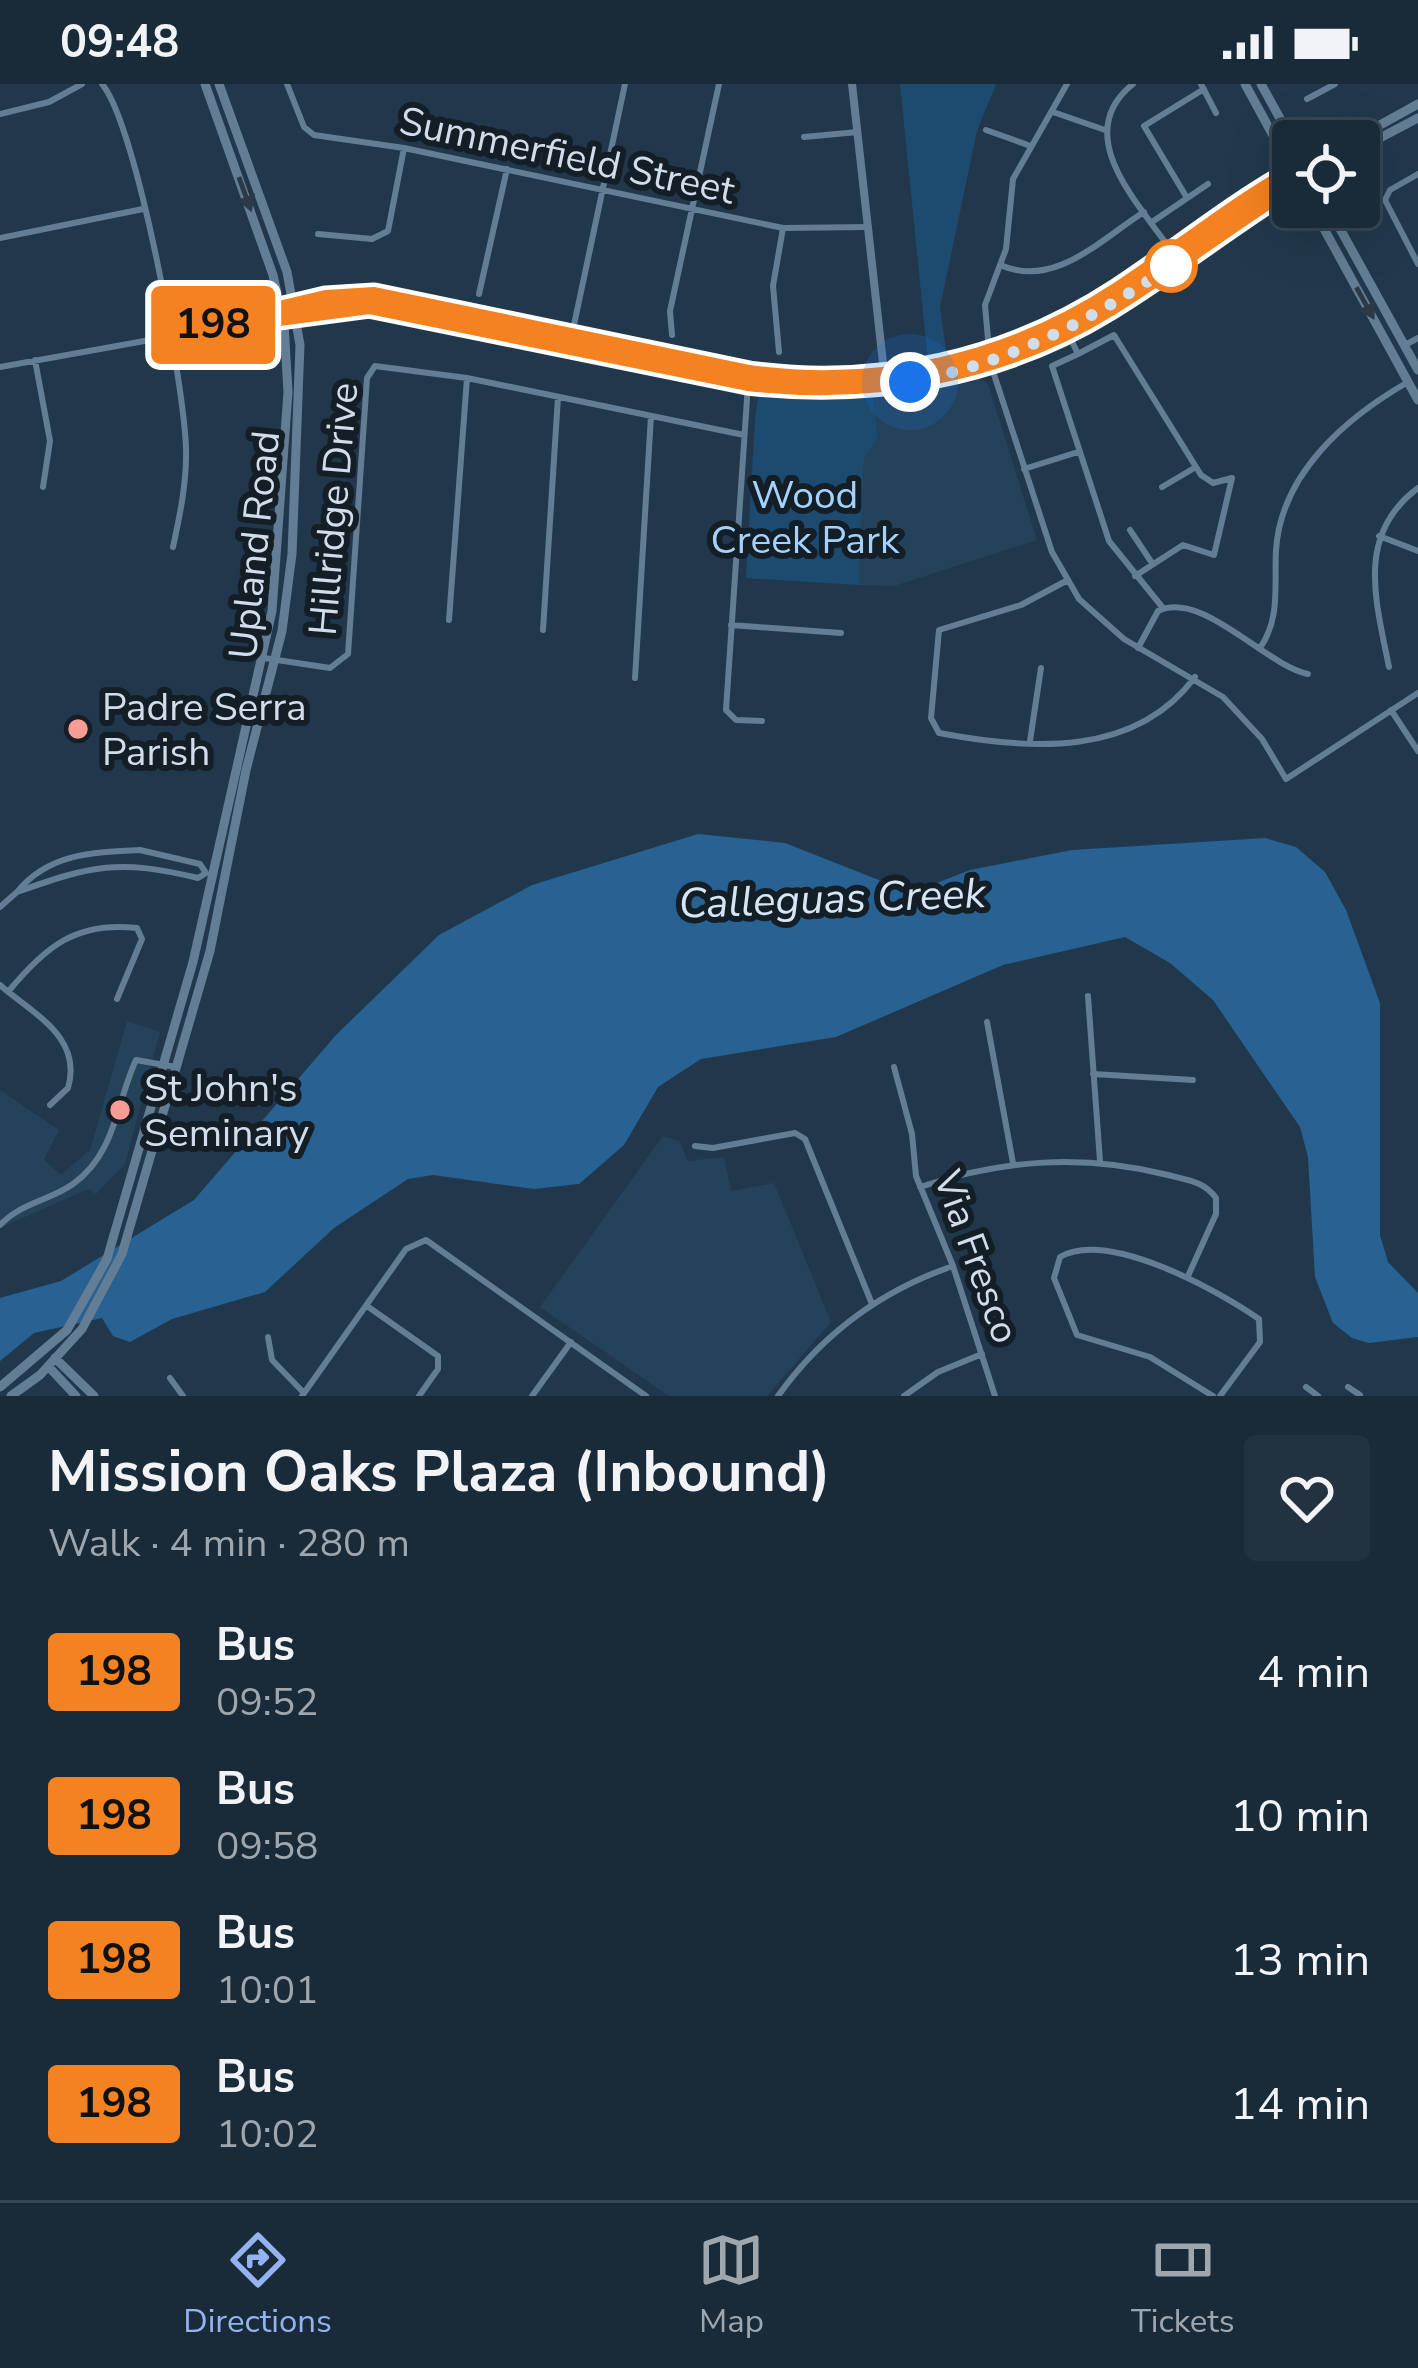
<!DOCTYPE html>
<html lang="en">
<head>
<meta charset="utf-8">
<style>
	:root { --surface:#192a39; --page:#223241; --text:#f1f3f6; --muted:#9fa7ae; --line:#374653; --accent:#95b2f1 }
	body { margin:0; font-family:"Nunito Sans",sans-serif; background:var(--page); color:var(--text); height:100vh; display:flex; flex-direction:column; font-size:45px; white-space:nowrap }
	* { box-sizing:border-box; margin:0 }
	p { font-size:39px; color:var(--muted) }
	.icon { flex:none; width:66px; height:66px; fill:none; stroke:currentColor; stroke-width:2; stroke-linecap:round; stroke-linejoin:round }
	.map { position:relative; height:1312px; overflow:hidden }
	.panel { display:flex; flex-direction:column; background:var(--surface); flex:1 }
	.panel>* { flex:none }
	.badge { padding:0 24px; border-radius:9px; font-size:42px; line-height:78px }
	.tools { position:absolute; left:1272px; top:36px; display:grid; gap:24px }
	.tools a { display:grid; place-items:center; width:108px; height:108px; border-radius:12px; background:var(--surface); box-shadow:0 12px 48px #0002,0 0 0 3px var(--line); font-size:60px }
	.you { position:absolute; width:60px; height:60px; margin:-30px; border:9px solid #fff; border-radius:50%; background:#1a73e8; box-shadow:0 0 0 18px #1a73e833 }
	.map>.badge { position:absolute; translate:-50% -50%; box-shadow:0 0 0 6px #fff }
	.round { display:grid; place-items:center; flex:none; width:126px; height:126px; border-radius:12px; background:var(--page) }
	.summary { display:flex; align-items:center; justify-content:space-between; height:204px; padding:0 48px }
	h1 { font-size:57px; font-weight:700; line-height:90px }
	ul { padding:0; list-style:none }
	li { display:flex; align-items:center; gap:36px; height:144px; padding:0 48px }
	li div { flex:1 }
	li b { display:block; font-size:45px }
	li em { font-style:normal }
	li .badge { min-width:132px; font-weight:700; text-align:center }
	.status { display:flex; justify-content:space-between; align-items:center; height:84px; padding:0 60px; background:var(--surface); direction:ltr }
	.status svg { height:33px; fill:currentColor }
	.menu { display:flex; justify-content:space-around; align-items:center; height:168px; border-top:3px solid var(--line); background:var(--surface); font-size:33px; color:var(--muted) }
	.menu a { display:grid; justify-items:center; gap:6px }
	.menu .active { color:var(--accent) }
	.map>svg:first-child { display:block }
	.built { fill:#25425b }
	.green { fill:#1d4b70 }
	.water { fill:#276292 }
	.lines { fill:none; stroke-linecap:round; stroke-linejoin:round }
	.minor { stroke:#637d94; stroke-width:6 }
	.tertiary { stroke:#637d94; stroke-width:8 }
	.secondary { stroke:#637d94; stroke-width:9 }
	.oneway { fill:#2c3a48 }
	.line-casing { stroke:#fff; stroke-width:27 }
	.line { stroke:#f58220; stroke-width:18 }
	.walk { stroke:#d0ddea; stroke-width:12; stroke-dasharray:0 21.6 }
	.stop-dot { fill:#fff; stroke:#f58220; stroke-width:6 }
	.poi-dot { fill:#f59c94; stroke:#141e27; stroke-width:4.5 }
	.labels { text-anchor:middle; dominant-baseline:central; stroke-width:12; stroke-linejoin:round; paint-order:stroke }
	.street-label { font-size:39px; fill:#d0ddea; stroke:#141e27 }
	.park-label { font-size:39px; fill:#a4d2fd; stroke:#141e27 }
	.poi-label { font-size:39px; fill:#d0ddea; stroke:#141e27; text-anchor:start }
	.water-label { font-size:42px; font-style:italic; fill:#d7e6f5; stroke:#141e27 }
</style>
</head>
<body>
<div class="status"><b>09:48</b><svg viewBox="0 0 49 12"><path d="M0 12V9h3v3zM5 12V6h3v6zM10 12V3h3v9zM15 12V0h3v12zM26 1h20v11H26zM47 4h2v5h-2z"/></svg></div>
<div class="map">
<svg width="1418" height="1312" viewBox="0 0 1418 1312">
	<rect width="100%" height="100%" fill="#21384c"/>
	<!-- built -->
	<path class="built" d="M976 291 988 300 1037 456 894 502 859 501 864 373 878 355 873 311Z
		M127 937 160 948 125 1080 96 1110 88 1105 0 1144V1006L59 1046 44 1076 61 1091 90 1066Z
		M663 1052 679 1057 688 1077 724 1073 731 1107 774 1099 831 1238 767 1312H669L540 1223Z"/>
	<!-- green -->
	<path class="green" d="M900 0H996L977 47 940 223 947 274 928 278Z
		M766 309 873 311 878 355 864 373 859 501 746 494 755 336 758 314Z"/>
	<!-- water -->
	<path class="water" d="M698 750 785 759 894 802 924 804 970 786 1072 766 1265 754 1296 763 1325 788 1346 826 1380 919V1151L1388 1178 1418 1209V1253L1369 1259 1352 1254 1333 1239 1315 1193 1308 1073 1300 1043 1213 916 1170 879 1125 853 1003 881 836 953 701 975 658 1003 624 1061 579 1100 534 1105 433 1091 408 1095 334 1144 265 1208 172 1235 130 1258 113 1252 102 1234 34 1249 0 1277V1214L61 1197 194 1116 336 951 439 851 532 801Z"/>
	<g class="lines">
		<!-- minor -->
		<path class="minor" d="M102 0C137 41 184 301 186 364 187 397 180 431 173 463
			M287 0 304 43 314 51 404 64 783 144 868 143
			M1067 0 1013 95 1006 165 985 221 990 278 1052 468 1079 515 1124 555 1223 613 1262 655 1286 695 1418 609
			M1133 0C1069 51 1140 121 1173 169
			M1201 0 1216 29
			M1307 15 1335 0
			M1053 28 1105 46
			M0 30 49 18 82 0
			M986 46 1028 61
			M804 53 858 48
			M1418 90 1390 106 1385 116 1418 180
			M1187 114 1144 42 1204 5
			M1152 138 1208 100
			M318 150 372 155 388 147 404 64
			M0 154 143 125
			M1000 181C1055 205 1101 155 1144 128
			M479 210 507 85
			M212 242 282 224
			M1065 243 1078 270 1052 282 1109 457 1163 524
			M672 251 670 227 719 0
			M571 255 625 0
			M1405 261 1418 254
			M779 268 773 202 783 144
			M1078 270 1114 251 1201 391 1213 399 1232 394 1214 471 1183 461 1135 492
			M35 276 50 357 43 403
			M0 283 283 232
			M748 300 726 626 736 636 762 637
			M1024 385 1078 368
			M1162 403 1196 383
			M1130 446 1152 479
			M1379 452 1418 467
			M1066 497 1021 521 939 546 931 634 939 649C1029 666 1135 674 1195 593
			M449 536 467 294
			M731 541 841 549
			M543 546 558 313
			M1138 564 1158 527C1202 506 1265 581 1308 590
			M1260 564C1281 534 1274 500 1276 466 1281 389 1347 333 1408 298
			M264 574 330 584 348 570 367 294 375 282 467 294 744 351
			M1389 583C1376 517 1355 451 1418 404
			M635 594 651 332
			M1391 626 1418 667
			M1030 657 1041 584
			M140 766 200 780 206 789 198 794C118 775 93 781 17 808 48 769 94 768 140 766Z
			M0 823 17 808
			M0 901C33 930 83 953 68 1004L50 1021
			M8 908C45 863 76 837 137 844L142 855 117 915
			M1088 912 1100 1077
			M987 938 1013 1079
			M894 983 912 1050 916 1092 953 1182 995 1312
			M1093 990 1193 996
			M695 1062 713 1064 795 1049 805 1055 872 1220
			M920 1103C1003 1075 1083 1070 1168 1091 1187 1096 1204 1097 1216 1114V1130L1188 1192
			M0 1141C22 1118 49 1117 73 1100 116 1069 116 1019 136 976L176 983
			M367 1222 438 1272V1285L419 1312
			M268 1253 272 1276 304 1309
			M170 1294 183 1312
			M1306 1303 1318 1312
			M1348 1303 1360 1311
			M302 1312 406 1165 426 1156 646 1312
			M532 1312 571 1258
			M778 1312C823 1249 880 1207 953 1182
			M904 1312 938 1288 982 1270
			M1213 1312 1150 1273 1077 1251 1054 1194 1060 1173C1108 1145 1219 1207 1259 1235L1260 1258 1220 1312"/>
		<!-- tertiary -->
		<path class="tertiary" d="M852 0 885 297"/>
		<!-- secondary -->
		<path class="secondary" d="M1245 0 1293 88
			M1261 0 1293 58
			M1351 57 1418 20
			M1359 65 1418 34
			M1312 123 1418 316
			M1328 123 1418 286
			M293 221 342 213H383L749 290C868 307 991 284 1094 222 1163 181 1224 129 1293 89
			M294 230 354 220 388 224 748 299C1002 325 1095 224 1293 100
			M55 1274 94 1312
			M48 1282 76 1312
			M0 1303 67 1246 107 1175 193 878 272 527 288 308 284 240 273 191 205 0
			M11 1312 40 1291 82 1245 122 1170 210 867 246 686 282 547 292 470 300 261 287 188 219 0"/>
	</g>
	<!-- one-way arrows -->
	<defs><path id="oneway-solid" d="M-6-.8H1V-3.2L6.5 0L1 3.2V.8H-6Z" transform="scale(3)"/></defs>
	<g class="oneway">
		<use href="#oneway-solid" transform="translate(245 110) rotate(70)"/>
		<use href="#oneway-solid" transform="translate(1365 219) rotate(61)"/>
	</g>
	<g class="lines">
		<defs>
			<path id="line" d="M1293 89C1232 123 1176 169 1118 207 1008 279 879 308 749 290L374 212 326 215 212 242 369 221 748 298C875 312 1000 291 1110 223 1172 185 1230 139 1293 100"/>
		</defs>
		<!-- line casing -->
		<use href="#line" class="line-casing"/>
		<!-- line -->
		<use href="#line" class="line"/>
		<!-- walk -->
		<path class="walk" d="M910 298C1012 278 1093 236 1178 177L1171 182"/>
	</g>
	<!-- markers -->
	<circle class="stop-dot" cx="1171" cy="182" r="24"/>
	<g class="poi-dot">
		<circle cx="78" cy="645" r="12"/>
		<circle cx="120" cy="1026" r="12"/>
	</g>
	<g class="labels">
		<!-- street labels -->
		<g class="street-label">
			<text transform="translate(567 72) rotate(12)">Summerfield Street</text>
			<text transform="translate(334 425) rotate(-85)">Hillridge Drive</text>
			<text transform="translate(255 461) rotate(-84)">Upland Road</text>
			<text transform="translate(976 1173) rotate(70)">Via Fresco</text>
		</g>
		<!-- park labels -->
		<g class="park-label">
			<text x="805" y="411">Wood<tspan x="805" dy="45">Creek Park</tspan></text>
		</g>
		<!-- poi labels -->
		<g class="poi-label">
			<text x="102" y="623">Padre Serra<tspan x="102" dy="45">Parish</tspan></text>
			<text x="144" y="1004">St John's<tspan x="144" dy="45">Seminary</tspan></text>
		</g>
		<!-- water labels -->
		<g class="water-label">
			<text transform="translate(832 815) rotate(-2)">Calleguas Creek</text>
		</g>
	</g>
</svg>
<div class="tools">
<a><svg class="icon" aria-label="locate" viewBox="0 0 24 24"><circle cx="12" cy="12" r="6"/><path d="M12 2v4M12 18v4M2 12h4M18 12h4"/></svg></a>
</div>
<div class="you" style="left:910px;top:298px"></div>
<b class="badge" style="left:213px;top:241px;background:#f58220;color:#111">198</b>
</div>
<section class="panel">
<div class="summary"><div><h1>Mission Oaks Plaza (Inbound)</h1><p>Walk · 4 min · 280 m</p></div><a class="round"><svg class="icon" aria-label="heart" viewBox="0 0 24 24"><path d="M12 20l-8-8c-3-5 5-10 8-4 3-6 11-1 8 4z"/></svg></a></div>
<ul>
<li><span class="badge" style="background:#f58220;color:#111">198</span><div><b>Bus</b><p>09:52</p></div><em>4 min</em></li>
<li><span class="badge" style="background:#f58220;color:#111">198</span><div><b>Bus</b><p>09:58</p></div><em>10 min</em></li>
<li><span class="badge" style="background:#f58220;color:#111">198</span><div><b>Bus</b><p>10:01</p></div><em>13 min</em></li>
<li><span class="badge" style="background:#f58220;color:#111">198</span><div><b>Bus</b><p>10:02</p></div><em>14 min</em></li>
</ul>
</section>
<nav class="menu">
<a class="active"><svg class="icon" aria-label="directions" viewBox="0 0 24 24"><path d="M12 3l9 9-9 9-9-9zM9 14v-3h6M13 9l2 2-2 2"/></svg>Directions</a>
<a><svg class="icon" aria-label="map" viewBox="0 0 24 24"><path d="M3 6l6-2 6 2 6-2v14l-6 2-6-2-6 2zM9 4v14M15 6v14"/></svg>Map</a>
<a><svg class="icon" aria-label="tickets" viewBox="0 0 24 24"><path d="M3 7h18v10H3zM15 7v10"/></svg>Tickets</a>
</nav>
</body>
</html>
